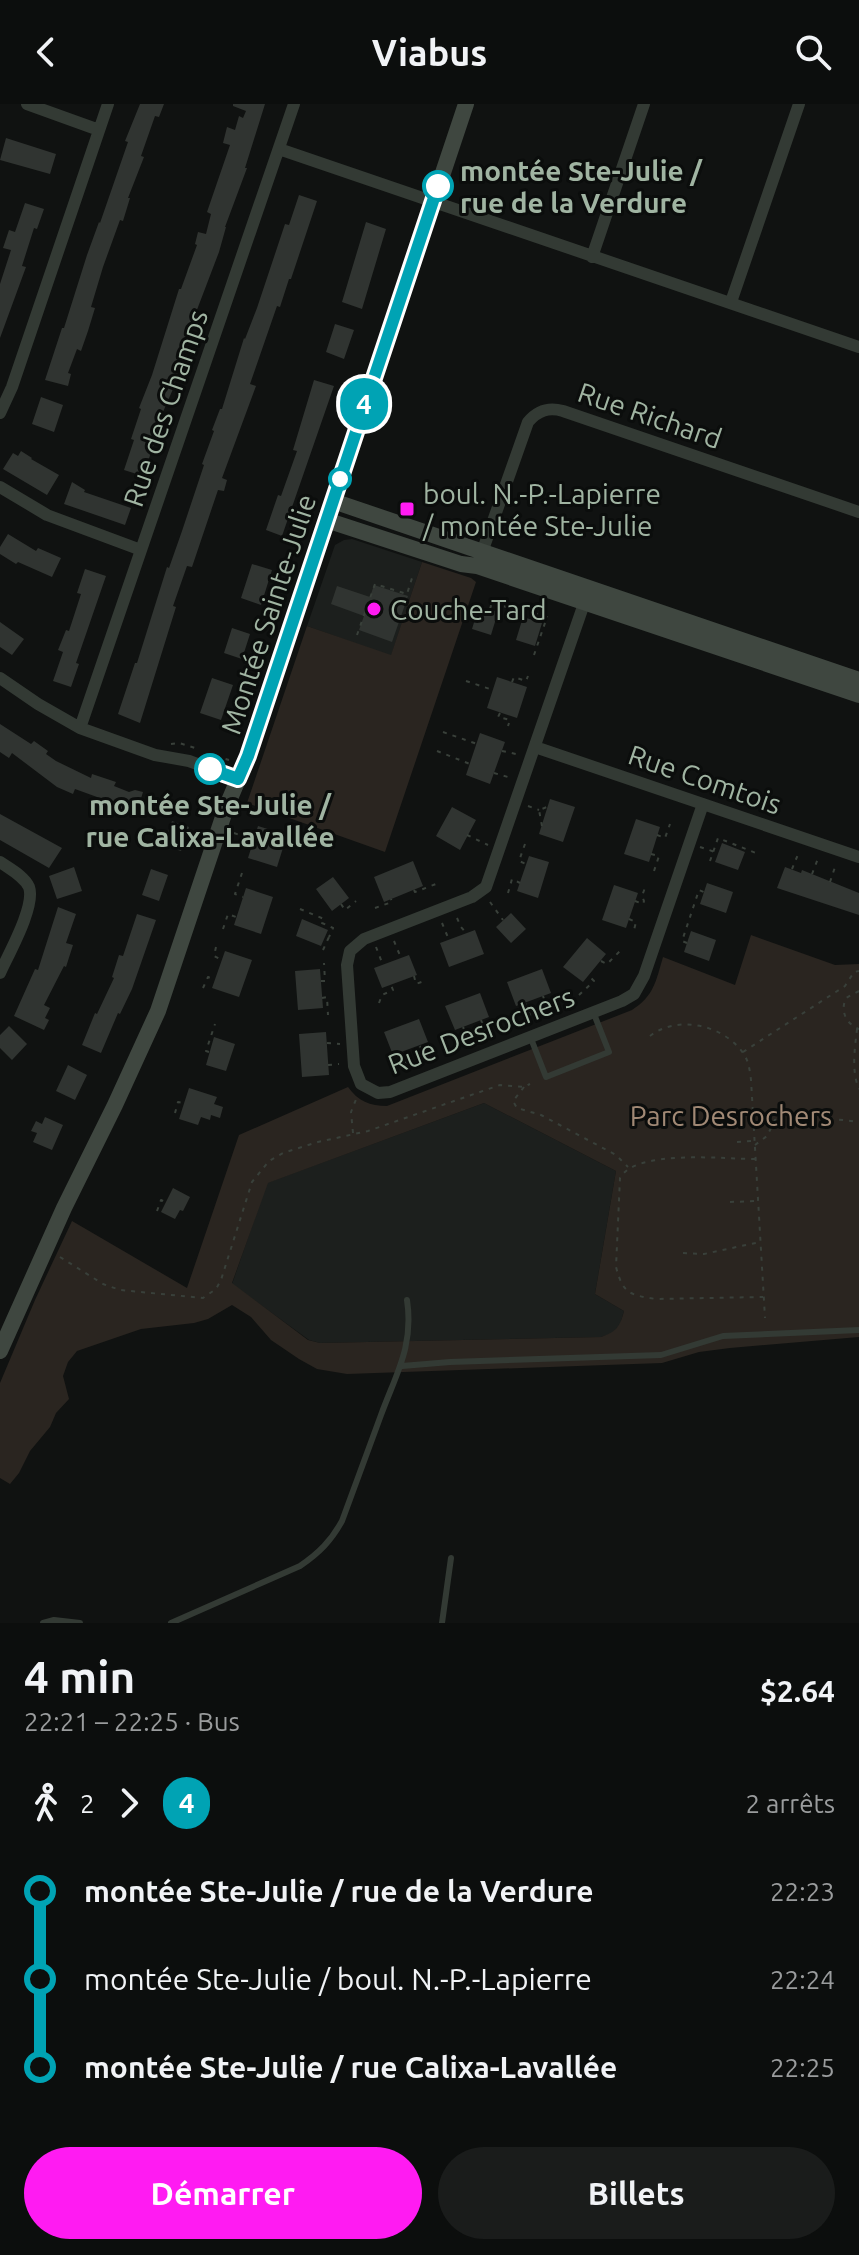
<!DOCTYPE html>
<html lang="fr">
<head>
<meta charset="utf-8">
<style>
	:root { --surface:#0c0e0d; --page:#1a1c1b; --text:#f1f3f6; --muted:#9a9c9d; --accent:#ff1bf2 }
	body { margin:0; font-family:Ubuntu,sans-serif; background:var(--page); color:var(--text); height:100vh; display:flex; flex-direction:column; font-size:30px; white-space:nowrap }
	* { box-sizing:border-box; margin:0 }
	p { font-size:26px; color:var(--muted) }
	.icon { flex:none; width:44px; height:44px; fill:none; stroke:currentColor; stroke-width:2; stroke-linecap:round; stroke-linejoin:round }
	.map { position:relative; height:1519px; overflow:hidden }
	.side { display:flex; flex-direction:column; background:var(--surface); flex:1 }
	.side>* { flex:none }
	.badge { padding:0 16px; border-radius:26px; font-size:28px; line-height:52px }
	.map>.badge { position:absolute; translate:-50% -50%; box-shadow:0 0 0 4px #fff }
	.legs { display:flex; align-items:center; gap:12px; height:88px; padding:0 24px; font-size:26px }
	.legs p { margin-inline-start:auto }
	.headline { display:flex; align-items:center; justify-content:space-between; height:136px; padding:0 24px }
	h1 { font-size:44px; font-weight:600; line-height:60px }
	.primary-button { display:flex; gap:16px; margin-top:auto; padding:16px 24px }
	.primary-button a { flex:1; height:92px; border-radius:48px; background:var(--accent); color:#fff; font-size:32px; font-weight:600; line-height:92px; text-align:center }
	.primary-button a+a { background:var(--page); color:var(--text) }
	ul { padding:0 24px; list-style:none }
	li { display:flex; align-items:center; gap:28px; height:88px; font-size:30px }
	li i { display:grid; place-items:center; width:12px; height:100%; margin:0 10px; background:currentColor }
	li i::after { content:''; width:20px; height:20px; margin:-10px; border:6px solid; border-radius:50%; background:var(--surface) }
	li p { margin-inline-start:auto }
	li:first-child i { background:linear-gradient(#0000 50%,currentColor 0) }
	li:last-child i { background:linear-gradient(currentColor 50%,#0000 0) }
	header { display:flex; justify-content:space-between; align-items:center; height:104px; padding:0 24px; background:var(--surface); font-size:36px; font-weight:600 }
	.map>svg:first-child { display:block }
	.built { fill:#1c1f1d }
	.green { fill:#2a2520; fill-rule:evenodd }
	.building { fill:#303431 }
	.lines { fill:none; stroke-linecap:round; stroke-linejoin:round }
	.path { stroke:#39403a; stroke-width:2; stroke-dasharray:4 6; stroke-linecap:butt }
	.lane { stroke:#333a34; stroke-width:6 }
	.street { stroke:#333a34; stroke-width:12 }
	.secondary { stroke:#3f4740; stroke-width:16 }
	.line-1-casing { stroke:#fff; stroke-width:18 }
	.line-1 { stroke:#00a3b4; stroke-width:12 }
	.stop-1-dot { fill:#fff; stroke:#00a3b4; stroke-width:4 }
	.poi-dot { fill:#ff1bf2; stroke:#0b0d0c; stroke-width:3 }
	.labels { text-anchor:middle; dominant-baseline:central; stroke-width:6; stroke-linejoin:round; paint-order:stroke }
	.stop-label { font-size:28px; font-weight:bold; fill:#a0b4a2; stroke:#0b0d0c; text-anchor:start }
	.street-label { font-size:28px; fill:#a0b4a2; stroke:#0b0d0c }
	.poi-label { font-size:28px; fill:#a0b4a2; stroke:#0b0d0c; text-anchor:start }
	.park-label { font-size:28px; fill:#a18975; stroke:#0b0d0c }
</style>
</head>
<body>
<header><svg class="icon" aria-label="back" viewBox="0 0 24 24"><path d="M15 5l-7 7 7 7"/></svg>Viabus<svg class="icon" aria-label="search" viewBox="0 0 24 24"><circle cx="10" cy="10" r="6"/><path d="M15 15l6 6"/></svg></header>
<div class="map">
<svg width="859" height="1519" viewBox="0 0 859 1519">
	<rect width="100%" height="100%" fill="#101211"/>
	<!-- built -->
	<path class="built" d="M352 435 422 458 391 552 307 522 335 441 344 436Z
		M484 999 616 1067 595 1190 624 1207 620 1221 613 1229 601 1233 320 1239 309 1236 232 1180 267 1079Z"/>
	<!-- green -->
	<path class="green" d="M422 458 471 474 476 478 385 748 247 699 307 522 391 551Z
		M751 831 835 861 859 860V1233L730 1244 699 1248 662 1259 347 1270 317 1265 299 1255 271 1236 251 1213 232 1201 208 1215 194 1219 141 1225 77 1247 68 1258 63 1272 69 1295 56 1309 50 1323 30 1347 19 1369 10 1380 0 1374V1279L35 1196 72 1117 187 1184 239 1031 348 983C358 997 370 1002 387 1002L632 906C654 892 656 877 663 853L735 881ZM484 999 616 1067 595 1190 624 1207C620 1223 616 1228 601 1233L320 1239 308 1236 232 1179 268 1079Z"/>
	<!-- building -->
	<path class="building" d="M140 0H164L159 13 155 12 141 52 144 53 128 94H130L123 117 120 116 103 163 91 203 95 204 88 227 81 247 77 245 68 269 71 270 68 282 45 276 62 224H64L87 151 99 118 100 119 128 38 125 37Z
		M233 0H265L245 64H247L225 123H226L219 148 195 211 173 285 156 324 159 325 143 372 124 366 134 336 131 335 141 305 139 304 152 271 179 185H181L197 141 195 140 198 128 206 130 211 110 207 108 230 41 223 39 227 23 235 26 239 12 243 14 246 7 233 2Z
		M6 34 56 50 50 70 0 56Z
		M299 91 317 97 291 175H289L280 203 277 202 250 280 256 282 222 374 227 376 224 387 218 386 192 463 187 462 173 502 176 503 140 619 118 610 135 559H137L167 463 169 464 182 427 204 361 202 360 214 327 212 326 220 305H222L244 234 245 235 257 204 285 120 289 121Z
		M25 99 44 105 37 125 34 124 22 162 26 163 0 234V180L11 146 3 144 9 126 15 128Z
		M366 118 386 125 362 205 342 198Z
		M335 220 354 226 344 255 326 248Z
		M314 276 334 282 282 432 266 426 278 391 281 392 297 347 293 346Z
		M41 293 63 301 54 328 32 320Z
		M21 347 32 354 31 355 59 371 47 391 3 365 13 349 18 352Z
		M72 378 85 386 84 388 131 404 125 421 64 400Z
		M8 430 36 447 38 444 61 454 52 473 18 458 16 460 0 450V443Z
		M252 460 272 466 261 501 241 494Z
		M85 465 106 472 76 559 79 560 71 583 53 577 63 548 58 546 66 526 69 527 81 490 77 489Z
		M374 481 408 492 392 538 359 526 364 512 331 500 337 482 370 493Z
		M479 502 498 508 491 531 472 525Z
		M523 513 542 519 535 542 516 536Z
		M0 518 24 535 12 551 0 543Z
		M232 524 250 530 242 555 224 549Z
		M497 573 527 583 517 614 487 604Z
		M212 574 233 581 221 616 200 609Z
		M0 620 31 640 34 637 48 647 46 650 56 657 91 674 92 670 116 678 114 682 129 688 135 686 143 688 136 711 95 698 97 693 75 685 73 690 57 683 12 649 9 654 0 648Z
		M480 629 505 638 490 680 466 671Z
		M550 695 575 703 563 738 539 730Z
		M452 703 476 716 460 746 436 732Z
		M0 710 62 744 49 764 0 736Z
		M636 715 660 723 649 758 624 750Z
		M172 717 189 723 181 747 163 741Z
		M258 722 287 731 277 763 248 754Z
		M722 739 745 748 738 766 715 758Z
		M529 752 549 758 538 794 517 787Z
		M413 757 423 782 384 798 374 773Z
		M74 763 82 787 57 795 49 772Z
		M785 763 801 769 802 766 859 789V811L777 784Z
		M151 765 168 771 159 797 142 791Z
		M333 773 349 794 332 807 316 785Z
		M707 779 733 788 726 809 700 800Z
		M614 781 638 789 626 824 602 816Z
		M246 784 273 793 261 830 234 821Z
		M58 803 76 810 66 839 73 841 66 863 64 862 44 901 50 904 45 914 49 916 44 926 14 912 35 865 38 866Z
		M511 809 526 825 511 839 496 823Z
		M137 810 156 816 132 885 120 910 118 909 101 949 82 941 95 909 97 910 114 874 112 873 119 851 123 852Z
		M302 815 328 826 321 842 296 832Z
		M475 826 484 850 449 863 440 839Z
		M691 827 716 836 709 857 684 848Z
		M587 834 606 850 583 878 563 863Z
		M225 847 252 856 239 893 212 884Z
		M409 851 417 871 382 884 374 864Z
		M320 865 323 904 298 906 295 867Z
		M542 865 551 889 516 902 507 878Z
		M480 889 489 913 455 926 445 902Z
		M419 915 428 938 393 951 384 928Z
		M9 922 27 940 12 956 0 944V931Z
		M326 928 329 971 302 973 299 930Z
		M214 933 235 940 226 967 206 961Z
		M68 961 87 971 75 996 56 987Z
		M189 984 217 993 214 1000 223 1003 220 1014 211 1011 210 1016 201 1013 198 1021 179 1015Z
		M45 1013 63 1021 52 1046 33 1038 37 1029 31 1027 36 1017 42 1020Z
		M173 1084 190 1093 183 1107 180 1106 175 1115 161 1108Z"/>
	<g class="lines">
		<!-- path -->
		<path class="path" d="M490 505 492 498 509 504
			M357 531 375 480 407 490 412 474
			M534 551 547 513 534 509 538 497
			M466 577 493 586
			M512 578 514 573 526 577 528 572
			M500 609 498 613 510 616 508 622
			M443 628 477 640
			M171 640 179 639 195 644
			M437 647 470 660
			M502 647 516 650
			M216 652 229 656
			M494 669 508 673
			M528 702 539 706
			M542 722 539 706 547 703
			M234 729 254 736
			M467 731 488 741
			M657 731 665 734 670 720
			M525 740 519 757 526 760
			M700 743 718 749
			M651 750 659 752 654 767
			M710 757 718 734 756 749
			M792 765 799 748
			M242 769 235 790 243 793
			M812 770 819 752
			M830 778 836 760
			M414 786 415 788 436 780
			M508 789 512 775 520 779
			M635 797 643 800 644 797 642 792 646 781
			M490 798 503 816
			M341 800 345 806 356 797
			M375 804 392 798 391 795
			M300 805 324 815 322 819 333 824 329 833
			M457 814 461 823 467 830
			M629 815 636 818 633 830
			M442 819 449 836
			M223 825 228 810 236 813
			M394 837 401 854
			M687 839 682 837 699 786 704 788
			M216 843 214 852 222 856
			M376 843 383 861
			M323 846 329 833 325 832
			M601 857 607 860 620 847
			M414 872 416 880 427 876
			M321 877H325L324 859
			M203 884 208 873 215 876
			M859 887 846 894C840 907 846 920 859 925
			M579 891 594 877 589 872
			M543 892 549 910
			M322 894 327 893 328 911
			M379 899 382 891 393 886 391 881
			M525 899 532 916
			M481 916 488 934
			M463 923 470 940
			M857 925C855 943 851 967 859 985
			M650 932C678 910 726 921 745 952 749 959 750 968 751 976L765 1214
			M327 939 340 940
			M420 942 427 959
			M209 948 206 947 215 920
			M402 948 409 966
			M743 948 845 882 854 868 859 867
			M328 961 339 960
			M524 983 513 997 517 1004 541 1011 616 1051 628 1063
			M175 1009 178 998 184 999
			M353 1029 351 1008 357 993
			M737 1038 752 1037
			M755 1041 767 1032 775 1016 783 1009 859 1018
			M755 1055C724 1055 636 1045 620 1074L616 1163C623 1190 630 1191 656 1195L763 1193
			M730 1098 757 1097
			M157 1107 161 1096 166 1098
			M683 1149 704 1150 760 1138
			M60 1153 103 1180 120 1186 203 1194 216 1185 221 1176 252 1078 269 1057 283 1049 318 1038 368 1027 500 981 524 983 530 980"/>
		<!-- lane -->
		<path class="lane" d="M530 932 546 973 609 948 594 910
			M402 1262 450 1258 661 1251 723 1232 859 1226
			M43 1519 54 1516 80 1519
			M171 1519 300 1462C319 1449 331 1437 342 1417 355 1382 368 1346 381 1311 396 1270 414 1242 407 1196
			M442 1519 451 1454"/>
		<!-- street -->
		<path class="street" d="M27 0 99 26
			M279 45 859 243
			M592 153 644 0
			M731 198 799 0
			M0 309 12 283 108 0
			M0 383 47 411 141 446
			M480 454 528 318C538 306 549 303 563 307L859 408
			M587 491 486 783 472 793 364 835 350 847 347 861 354 962 361 980 378 989 390 988 622 897 634 890 644 872 703 700
			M0 574 38 600 80 624 155 651 189 657 238 675
			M80 624 294 0
			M535 643 859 753
			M0 758C10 765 24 772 29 783 36 802 8 851 0 869"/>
		<!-- secondary -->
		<path class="secondary" d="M333 397 859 576
			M326 416 461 460 477 462 859 591
			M0 1247 64 1104 115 1001 158 907 226 704 248 652 466 0"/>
	</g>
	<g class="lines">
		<defs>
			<path id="line-1" d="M210 665 238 675 248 652 438 82"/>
		</defs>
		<!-- line-1 casing -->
		<use href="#line-1" class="line-1-casing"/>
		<!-- line-1 -->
		<use href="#line-1" class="line-1"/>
	</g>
	<!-- markers -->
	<g class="stop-1-dot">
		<circle cx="438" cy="82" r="14"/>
		<circle cx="340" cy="375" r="10"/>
		<circle cx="210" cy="665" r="14"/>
	</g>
	<g class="poi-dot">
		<rect x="399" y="397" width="16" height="16" rx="4"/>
		<circle cx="374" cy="505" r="8"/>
	</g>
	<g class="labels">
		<!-- stop labels -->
		<g class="stop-label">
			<text x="460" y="66">montée Ste-Julie /<tspan x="460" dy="32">rue de la Verdure</tspan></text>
			<text x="210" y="700" text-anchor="middle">montée Ste-Julie /<tspan x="210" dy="32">rue Calixa-Lavallée</tspan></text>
		</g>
		<!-- street labels -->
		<g class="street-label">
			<text transform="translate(165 304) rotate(-71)">Rue des Champs</text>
			<text transform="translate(650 311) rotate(19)">Rue Richard</text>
			<text transform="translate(268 510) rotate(-72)">Montée Sainte-Julie</text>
			<text transform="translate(705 675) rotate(19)">Rue Comtois</text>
			<text transform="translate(481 926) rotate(-21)">Rue Desrochers</text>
		</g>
		<!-- poi labels -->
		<g class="poi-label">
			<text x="423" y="389">boul. N.-P.-Lapierre<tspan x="423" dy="32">/ montée Ste-Julie</tspan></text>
			<text x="390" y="505">Couche-Tard</text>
		</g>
		<!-- park labels -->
		<g class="park-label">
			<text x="731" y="1011">Parc Desrochers</text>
		</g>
	</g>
</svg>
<b class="badge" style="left:364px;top:300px;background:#00a3b4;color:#fff">4</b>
</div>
<section class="side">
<div class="headline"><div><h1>4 min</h1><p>22:21 – 22:25 · Bus</p></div><b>$2.64</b></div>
<div class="legs"><svg class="icon" aria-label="walk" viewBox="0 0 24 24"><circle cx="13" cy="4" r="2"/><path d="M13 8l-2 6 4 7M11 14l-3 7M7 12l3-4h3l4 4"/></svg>2<svg class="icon" aria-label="forward" viewBox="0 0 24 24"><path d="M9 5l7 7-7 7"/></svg><b class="badge" style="background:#00a3b4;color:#fff">4</b><p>2 arrêts</p></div>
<ul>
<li><i style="color:#00a3b4"></i><b>montée Ste-Julie / rue de la Verdure</b><p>22:23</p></li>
<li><i style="color:#00a3b4"></i><span>montée Ste-Julie / boul. N.-P.-Lapierre</span><p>22:24</p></li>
<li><i style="color:#00a3b4"></i><b>montée Ste-Julie / rue Calixa-Lavallée</b><p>22:25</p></li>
</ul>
<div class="primary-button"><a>Démarrer</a><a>Billets</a></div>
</section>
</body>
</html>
